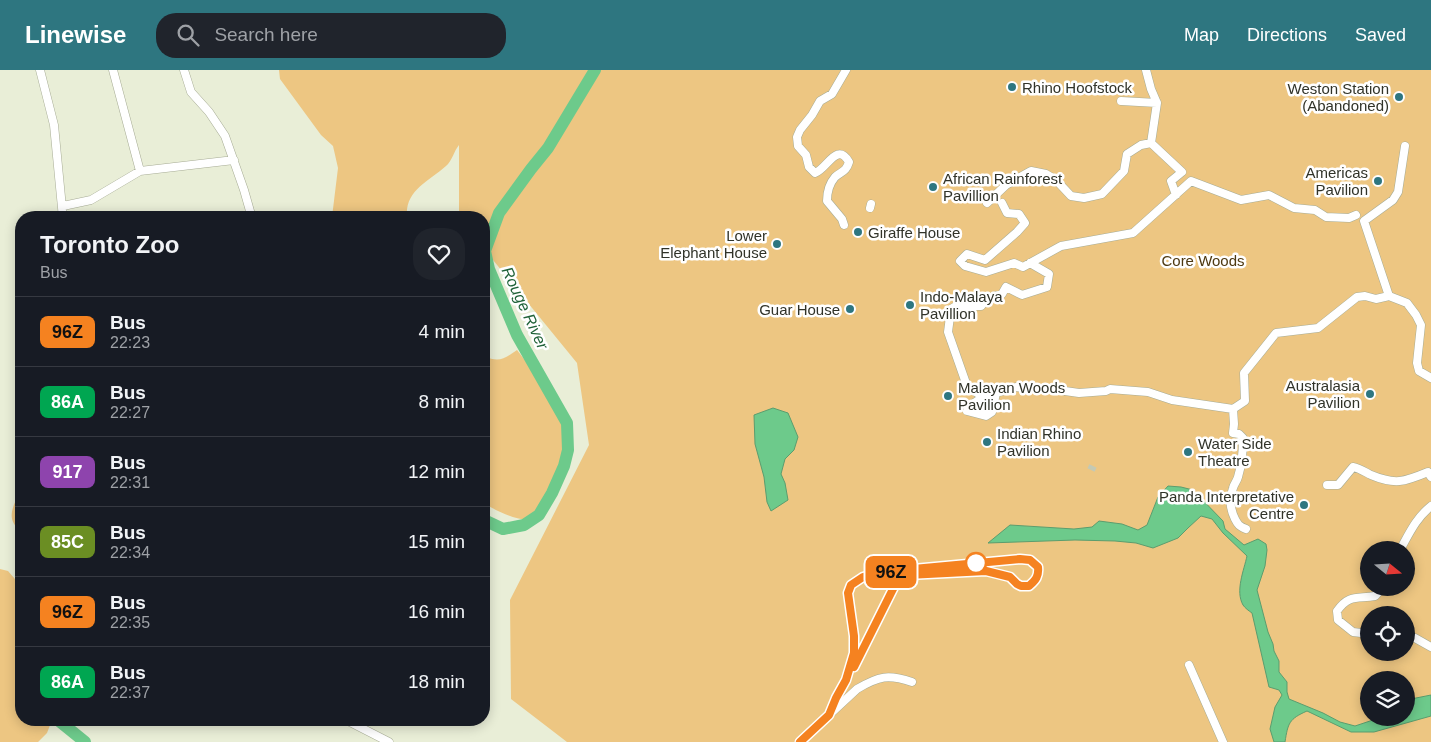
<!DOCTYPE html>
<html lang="en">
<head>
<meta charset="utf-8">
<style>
	:root { --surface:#171b24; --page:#20242c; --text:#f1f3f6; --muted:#9ea1a6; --line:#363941; --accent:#2e7680 }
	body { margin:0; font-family:Arial,sans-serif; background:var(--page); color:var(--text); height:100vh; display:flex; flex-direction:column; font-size:19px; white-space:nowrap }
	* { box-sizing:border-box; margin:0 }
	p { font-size:16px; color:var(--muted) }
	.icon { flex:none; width:28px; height:28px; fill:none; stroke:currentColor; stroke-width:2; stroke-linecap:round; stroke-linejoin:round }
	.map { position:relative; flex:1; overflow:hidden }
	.drawer { position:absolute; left:15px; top:141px; width:475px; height:515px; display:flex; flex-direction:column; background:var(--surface); border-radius:20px; box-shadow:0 2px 12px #0003 }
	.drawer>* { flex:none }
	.badge { padding:0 10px; border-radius:8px; font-size:18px; line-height:32px }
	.needle { width:32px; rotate:108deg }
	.controls { position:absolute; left:1360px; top:471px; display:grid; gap:10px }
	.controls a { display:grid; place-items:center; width:55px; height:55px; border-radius:50%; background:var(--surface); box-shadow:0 2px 12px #0003; font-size:25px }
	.map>.badge { position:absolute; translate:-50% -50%; box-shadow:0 0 0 2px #fff }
	.round { display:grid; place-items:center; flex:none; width:52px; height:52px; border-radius:20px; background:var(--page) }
	.headline { display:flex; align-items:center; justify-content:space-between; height:85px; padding:0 25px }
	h1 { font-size:24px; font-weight:700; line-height:38px }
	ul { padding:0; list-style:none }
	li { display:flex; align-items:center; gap:15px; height:70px; padding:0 25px; border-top:1px solid var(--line) }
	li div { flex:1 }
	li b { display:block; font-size:19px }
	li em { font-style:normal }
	li .badge { min-width:55px; font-weight:700; text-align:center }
	header { display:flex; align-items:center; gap:30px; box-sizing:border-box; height:70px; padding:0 25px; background:var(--accent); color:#fff }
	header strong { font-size:24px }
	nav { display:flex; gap:28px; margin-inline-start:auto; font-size:18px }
	.search { width:350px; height:45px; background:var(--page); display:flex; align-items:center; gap:12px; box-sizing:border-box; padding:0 18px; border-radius:20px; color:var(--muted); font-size:19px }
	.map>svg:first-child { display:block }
	.green { fill:#edc682; fill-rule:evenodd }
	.water { fill:#6dca8b; stroke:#5b9d6e }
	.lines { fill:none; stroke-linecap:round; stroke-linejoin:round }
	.river { stroke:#6dca8b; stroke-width:12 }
	.minor-tunnel { stroke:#c4c9b4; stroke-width:8; stroke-dasharray:8 4; stroke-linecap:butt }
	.minor-casing { stroke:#a7ac95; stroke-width:9 }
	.minor { stroke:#fff; stroke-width:8 }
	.line-casing { stroke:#fff; stroke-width:11 }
	.line { stroke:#f58220; stroke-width:8 }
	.poi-dot { fill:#2e7680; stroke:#fff; stroke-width:2 }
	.stop-dot { fill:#fff; stroke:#f58220; stroke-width:2.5 }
	.labels { text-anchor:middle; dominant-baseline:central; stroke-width:5; stroke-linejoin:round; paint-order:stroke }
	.poi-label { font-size:15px; fill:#313329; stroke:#fff; text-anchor:start }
	.park-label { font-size:15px; fill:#4e3911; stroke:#fff }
	.water-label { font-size:16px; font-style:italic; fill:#21633a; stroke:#fff }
</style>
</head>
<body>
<header>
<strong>Linewise</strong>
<div class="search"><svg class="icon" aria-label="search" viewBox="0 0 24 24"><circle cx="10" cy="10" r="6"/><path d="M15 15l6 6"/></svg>Search here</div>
<nav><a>Map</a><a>Directions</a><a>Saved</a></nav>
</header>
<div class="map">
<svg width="1431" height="672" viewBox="0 0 1431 672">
	<rect width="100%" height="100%" fill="#e9eed7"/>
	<!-- green -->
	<path class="green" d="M279 0H1431V672H567L511 629 510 530 589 375 577 293 484 179V148L459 147V75C454 81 452 91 446 96 428 112 405 120 407 147H332L338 98 333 76 321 65 280 9ZM1369 480H1406V518H1369ZM1369 545H1406V582H1369ZM1369 610H1406V648H1369Z
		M517 280 558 333 566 348 567 379 562 399 543 444C526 458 501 442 484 434V286C499 293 504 289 517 280Z
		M21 419V461C4 449 14 435 21 419Z
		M0 499 8 501 21 516V650H52L47 663 38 672H0Z"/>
	<!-- water -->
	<path class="water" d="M773 338 788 343 798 367 794 380 785 389 781 404 785 413 788 430 771 441 767 432 764 407 755 374 754 345Z
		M1168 416 1181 417 1193 420 1223 451 1225 459 1244 475 1258 469 1266 474 1267 480 1265 496 1257 520 1268 562 1273 574 1274 581 1279 591V602L1287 612V622L1289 629 1323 643 1340 652 1355 656 1370 651 1376 648H1406V630L1431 625V646L1374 662H1351L1307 641C1289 649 1288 653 1285 672H1274L1270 659 1275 637 1282 625 1279 620 1269 617 1252 543C1249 541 1245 538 1243 535 1235 521 1244 500 1247 486L1223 463 1212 449 1201 446 1188 458 1178 468 1153 478 1136 473 1115 471 1075 470 988 473 1010 455 1074 459 1092 457 1099 451 1122 454 1138 460 1147 455 1158 427Z"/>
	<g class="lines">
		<!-- river -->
		<path class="river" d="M484 450 503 459 524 455 539 445 552 423 564 396 568 380 567 353 517 265 489 199 485 181 499 143 531 99 548 78 595 0
			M58 650 85 672"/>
		<!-- minor-tunnel -->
		<path class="minor-tunnel" d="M1091 400 1093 396"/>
		<defs>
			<path id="minor" d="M40 0 54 55 63 148
				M113 0 140 101
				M184 0 191 22 209 42 225 66 244 120 252 148
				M1121 31 1157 33
				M1151 73 1182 102 1171 111 1176 125
				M987 133 1006 115 1031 101 1046 104 1056 110 1071 126 1084 128 1102 124 1124 101 1127 84 1141 75 1151 73 1157 33 1151 19 1146 0
				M1002 133 1007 143 1019 144 1025 153 1017 162 985 190 967 184 960 191 965 196 986 202 1014 193 1023 197 1061 176 1133 163 1191 111 1241 130 1269 125 1294 138 1315 140 1326 147 1349 148 1356 145
				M63 136 91 130 140 101 234 90
				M870 138 871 134
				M844 155 842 149 827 131C827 123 829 114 835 107 842 101 846 102 849 92 837 71 827 99 815 103L809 97 806 85 798 76 797 67 800 60 812 45 820 31 832 24 846 0
				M1389 226 1364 151 1393 130 1398 122 1405 76
				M996 323 992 342 986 346 967 341 974 333 983 327 1016 317 1051 319 1079 323 1106 321 1110 319 1148 322 1172 330 1233 339
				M983 327 967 316 948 262 951 239 956 236H981L988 228 1002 224 1006 217 1022 225 1047 217 1049 204 1030 193
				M1327 415H1338L1353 397C1359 398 1365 402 1371 405 1395 415 1404 412 1428 402L1431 407
				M1246 459C1239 456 1238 455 1235 449 1230 439 1229 429 1233 418 1234 414 1237 411 1238 407 1242 394 1243 381 1243 368L1239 364 1233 363 1234 354 1233 339 1245 331 1244 303 1276 263 1318 258 1357 227 1365 226 1376 229 1389 226 1407 233 1416 245 1421 255 1417 293 1419 301 1431 308
				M1400 480C1409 464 1416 448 1431 436
				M1369 564 1353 562 1338 550 1337 541C1349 524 1357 529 1375 526L1382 518
				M1406 566 1415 568 1431 577
				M1189 595 1223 672
				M346 650 389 672
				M800 672 857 619C879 606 888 604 912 612"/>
		</defs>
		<!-- minor casing -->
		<use href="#minor" class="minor-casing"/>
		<!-- minor -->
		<use href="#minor" class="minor"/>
	</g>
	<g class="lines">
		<defs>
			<path id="line" d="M800 672 829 645 836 628 846 610 854 583V566L848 523 851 515 863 507 881 502 1020 489 1030 490 1038 497C1039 506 1036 510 1029 516H1021L1017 514 1010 507 986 501 908 505 902 507 894 517 854 597"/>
		</defs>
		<!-- line casing -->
		<use href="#line" class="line-casing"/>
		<!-- line -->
		<use href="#line" class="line"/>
	</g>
	<!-- markers -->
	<g class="poi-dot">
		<circle cx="1012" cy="17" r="5"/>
		<circle cx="1399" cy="27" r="5"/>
		<circle cx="1378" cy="111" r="5"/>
		<circle cx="933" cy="117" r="5"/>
		<circle cx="858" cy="162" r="5"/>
		<circle cx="777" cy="174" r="5"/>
		<circle cx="910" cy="235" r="5"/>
		<circle cx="850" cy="239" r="5"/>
		<circle cx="1370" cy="324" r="5"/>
		<circle cx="948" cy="326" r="5"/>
		<circle cx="987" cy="372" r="5"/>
		<circle cx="1188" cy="382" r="5"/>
		<circle cx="1304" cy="435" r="5"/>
	</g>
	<circle class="stop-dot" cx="976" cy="493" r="10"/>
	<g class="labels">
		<!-- poi labels -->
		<g class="poi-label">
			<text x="1022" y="17">Rhino Hoofstock</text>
			<text x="1389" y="18" text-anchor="end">Weston Station<tspan x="1389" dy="17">(Abandoned)</tspan></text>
			<text x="1368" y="102" text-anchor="end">Americas<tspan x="1368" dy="17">Pavilion</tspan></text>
			<text x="943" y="108">African Rainforest<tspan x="943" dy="17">Pavillion</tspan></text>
			<text x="868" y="162">Giraffe House</text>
			<text x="767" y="165" text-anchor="end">Lower<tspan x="767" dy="17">Elephant House</tspan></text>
			<text x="920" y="226">Indo-Malaya<tspan x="920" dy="17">Pavillion</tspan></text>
			<text x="840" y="239" text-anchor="end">Guar House</text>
			<text x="1360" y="315" text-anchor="end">Australasia<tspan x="1360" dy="17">Pavilion</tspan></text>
			<text x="958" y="317">Malayan Woods<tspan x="958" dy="17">Pavilion</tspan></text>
			<text x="997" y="363">Indian Rhino<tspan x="997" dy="17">Pavilion</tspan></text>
			<text x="1198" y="373">Water Side<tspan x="1198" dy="17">Theatre</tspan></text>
			<text x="1294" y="426" text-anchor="end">Panda Interpretative<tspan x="1294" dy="17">Centre</tspan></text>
		</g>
		<!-- park labels -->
		<g class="park-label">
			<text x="1203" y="190">Core Woods</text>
		</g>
		<!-- water labels -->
		<g class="water-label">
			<text transform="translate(525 238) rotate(65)">Rouge River</text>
		</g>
	</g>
</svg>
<div class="controls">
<a><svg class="needle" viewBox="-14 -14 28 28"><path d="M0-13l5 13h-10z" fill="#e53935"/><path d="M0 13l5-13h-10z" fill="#9ea1a6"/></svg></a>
<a><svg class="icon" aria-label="locate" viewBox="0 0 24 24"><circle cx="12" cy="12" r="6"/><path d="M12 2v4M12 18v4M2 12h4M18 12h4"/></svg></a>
<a><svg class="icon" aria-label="layers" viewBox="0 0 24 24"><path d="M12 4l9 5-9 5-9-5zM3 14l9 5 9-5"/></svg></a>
</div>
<b class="badge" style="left:891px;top:502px;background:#f58220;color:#111">96Z</b>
<section class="drawer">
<div class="headline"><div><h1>Toronto Zoo</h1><p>Bus</p></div><a class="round"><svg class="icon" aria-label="heart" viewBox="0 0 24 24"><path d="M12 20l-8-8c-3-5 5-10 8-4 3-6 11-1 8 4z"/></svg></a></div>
<ul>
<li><span class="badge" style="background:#f58220;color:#111">96Z</span><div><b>Bus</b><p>22:23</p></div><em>4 min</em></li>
<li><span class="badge" style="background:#00a651;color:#fff">86A</span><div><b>Bus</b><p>22:27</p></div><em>8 min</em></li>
<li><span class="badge" style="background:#8e44ad;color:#fff">917</span><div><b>Bus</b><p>22:31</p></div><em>12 min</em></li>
<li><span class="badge" style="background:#6b8e23;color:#fff">85C</span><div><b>Bus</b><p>22:34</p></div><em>15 min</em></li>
<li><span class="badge" style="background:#f58220;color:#111">96Z</span><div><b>Bus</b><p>22:35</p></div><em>16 min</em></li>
<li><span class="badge" style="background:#00a651;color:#fff">86A</span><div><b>Bus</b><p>22:37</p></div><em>18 min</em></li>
</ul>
</section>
</div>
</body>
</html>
